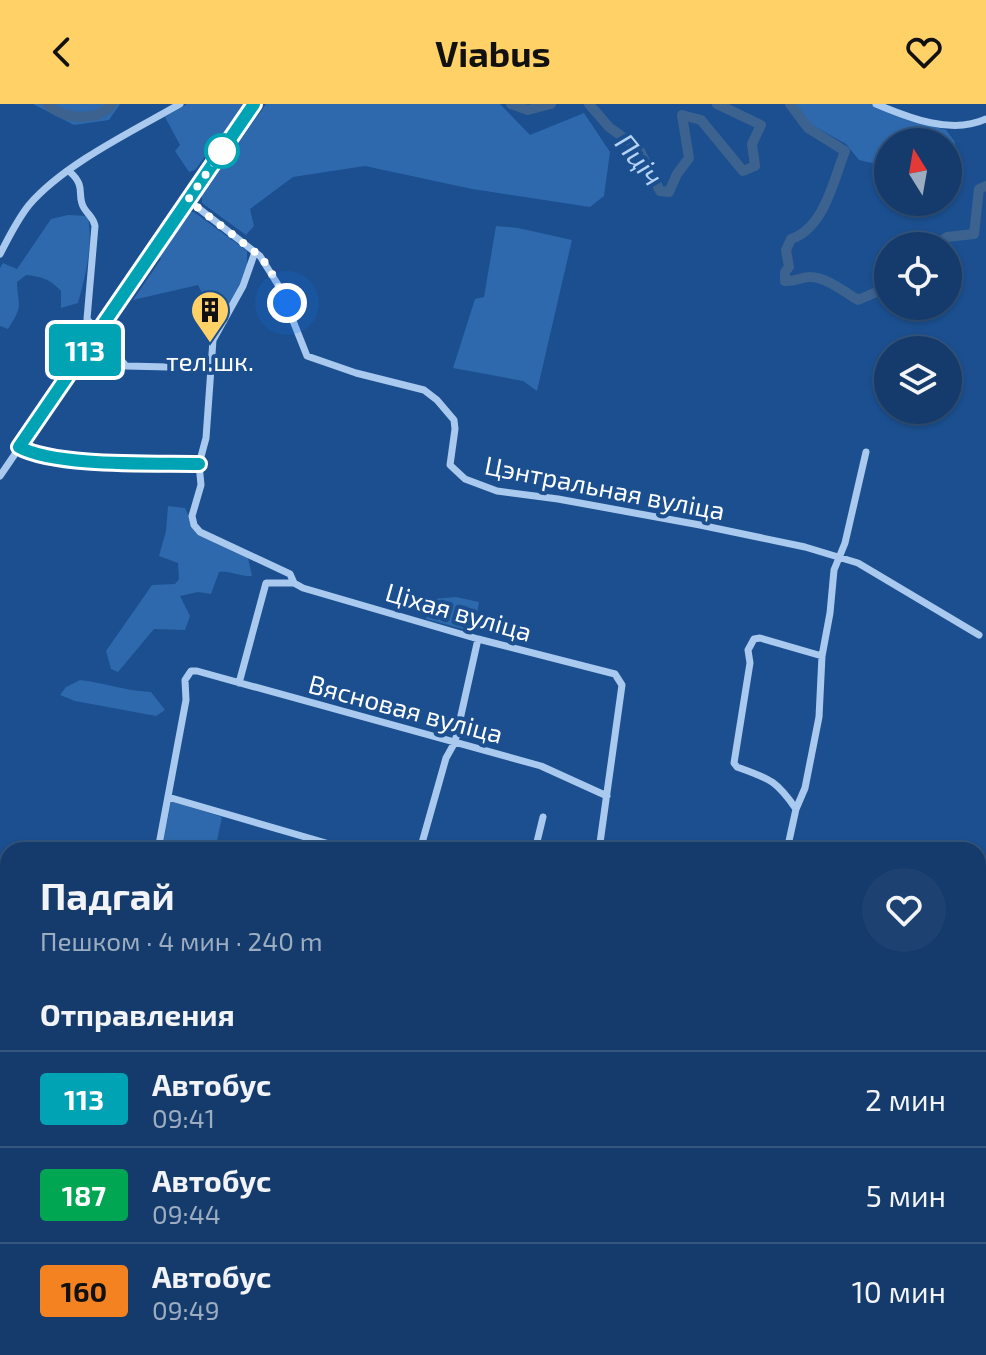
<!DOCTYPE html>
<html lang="ru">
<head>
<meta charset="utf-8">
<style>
	:root { --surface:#143b6b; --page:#1d4271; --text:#f1f3f6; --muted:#9dadc1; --line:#33557e; --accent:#ffd166 }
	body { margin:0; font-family:"Exo 2",sans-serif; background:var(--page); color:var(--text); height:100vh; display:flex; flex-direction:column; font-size:30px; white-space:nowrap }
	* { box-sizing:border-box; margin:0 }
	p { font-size:26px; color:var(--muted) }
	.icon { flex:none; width:44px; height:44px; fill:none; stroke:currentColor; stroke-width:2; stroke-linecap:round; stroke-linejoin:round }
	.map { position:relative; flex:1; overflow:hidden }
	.side { position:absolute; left:0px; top:738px; width:986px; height:514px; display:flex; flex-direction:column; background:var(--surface); border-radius:24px 24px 0 0; box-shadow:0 2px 6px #0004,0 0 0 2px var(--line) }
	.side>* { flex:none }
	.badge { padding:0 16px; border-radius:6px; font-size:28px; line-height:52px }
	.needle { width:52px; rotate:349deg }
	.fabs { position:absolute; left:874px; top:24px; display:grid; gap:16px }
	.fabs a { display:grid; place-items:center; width:88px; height:88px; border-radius:50%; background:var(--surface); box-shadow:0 2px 6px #0004,0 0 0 2px var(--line); font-size:40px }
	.you { position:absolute; width:40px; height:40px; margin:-20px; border:6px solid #fff; border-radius:50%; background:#1a73e8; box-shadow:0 0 0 12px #1a73e833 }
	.map>.badge { position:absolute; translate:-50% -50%; box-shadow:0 0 0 4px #fff }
	h2 { padding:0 40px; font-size:30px; line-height:72px }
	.round { display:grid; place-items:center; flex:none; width:84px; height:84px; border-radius:42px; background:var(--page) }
	.overview { display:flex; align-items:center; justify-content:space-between; height:136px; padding:0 40px }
	h1 { font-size:38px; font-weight:700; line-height:60px }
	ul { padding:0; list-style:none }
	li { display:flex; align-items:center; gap:24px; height:96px; padding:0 40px; border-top:2px solid var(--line) }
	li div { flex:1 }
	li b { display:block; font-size:30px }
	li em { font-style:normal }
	li .badge { min-width:88px; font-weight:700; text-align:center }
	header { display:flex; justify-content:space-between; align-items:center; height:104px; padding:0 40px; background:var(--accent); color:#111; font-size:36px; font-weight:700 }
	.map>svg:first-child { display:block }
	.green { fill:#2e69ad }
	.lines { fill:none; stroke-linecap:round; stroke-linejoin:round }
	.river { stroke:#3c6290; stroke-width:10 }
	.minor { stroke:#a9c9ee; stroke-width:7 }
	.line-casing { stroke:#fff; stroke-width:18 }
	.line { stroke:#00a3b4; stroke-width:12 }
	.walk { stroke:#fff; stroke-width:8; stroke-dasharray:0 14.4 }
	.stop-dot { fill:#fff; stroke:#00a3b4; stroke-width:4 }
	.labels { text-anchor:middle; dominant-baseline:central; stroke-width:8; stroke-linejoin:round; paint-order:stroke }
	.poi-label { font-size:26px; fill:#fff; stroke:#1b4f8f }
	.street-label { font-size:26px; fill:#fff; stroke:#1b4f8f }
	.water-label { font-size:28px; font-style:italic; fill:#b5d3f5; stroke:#1b4f8f }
</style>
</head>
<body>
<header><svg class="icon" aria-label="back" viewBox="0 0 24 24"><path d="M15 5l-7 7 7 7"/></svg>Viabus<svg class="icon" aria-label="heart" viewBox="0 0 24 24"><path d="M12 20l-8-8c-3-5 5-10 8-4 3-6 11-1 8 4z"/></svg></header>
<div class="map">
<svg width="986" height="1251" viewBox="0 0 986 1251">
	<rect width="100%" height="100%" fill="#1b4f8f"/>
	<!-- green -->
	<path class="green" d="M33 0H120L109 16 74 21Z
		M187 0H245L195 66 189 68 175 47 180 41 165 13Z
		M266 0H500L530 31 584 9 610 48 604 92 590 103 472 85 365 62 293 73 250 105 254 122 246 131 202 99V90Z
		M793 0H871L908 15 946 26 955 38 951 77 948 74V38H888V63L859 56 846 40 812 21Z
		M187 108H194L247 147V164L224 214 218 207 212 209 198 181 133 196 161 155 157 151Z
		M68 111 88 112C93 142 86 170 78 199L61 204V187C51 176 41 172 26 171L17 178C18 204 24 200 8 225L0 222V164L3 159 17 165 51 115Z
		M496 122 518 124 572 136 537 287 523 277 453 264 475 195 484 193Z
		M168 402 185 404 195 426 248 454 252 472C240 473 231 466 219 468L211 490 198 488 180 492 190 512 185 526 154 525 118 568 111 565 106 547 152 481 175 480 179 475 178 459 159 452 166 427Z
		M456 493 479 498 474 528 426 515 433 495Z
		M80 576C105 579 126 587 151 588L165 606 156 612 75 597 60 591 66 583Z
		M171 697 222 713 215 746H162Z"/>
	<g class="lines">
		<!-- river -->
		<path class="river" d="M47 0C62 15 98 19 112 0
			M511 0 528 6 551 0
			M589 0 609 23 639 45 660 87 669 88 677 70 689 54 682 11 701 16 743 67 755 62 752 40 761 21 717 0
			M790 0 808 24 845 47C833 78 824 124 791 135L786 146 789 163 785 168V177C795 178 801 173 810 173 826 173 845 188 858 196L888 183
			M934 142 947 133 974 130 979 85 986 82"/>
		<!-- minor -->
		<path class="minor" d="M876 0C909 14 952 31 986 15
			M70 68C87 83 76 91 84 104 89 112 93 113 95 122L87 215 126 262 210 264
			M188 96 260 152 280 184 307 252 356 269 424 286 437 296 454 316 455 325 450 361 465 375 497 387 558 395 700 421 805 443 858 459 979 531
			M255 148 243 182 213 236 206 334 199 360 201 381 192 412 194 421 200 428 290 470 294 479
			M0 150C9 133 17 116 29 101 64 60 133 27 180 0
			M19 343C55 363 155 359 199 360
			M0 372 254 0
			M239 579 266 479H294L303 484 478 535 615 570 622 581 599 746
			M168 693 350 746
			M796 705C776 676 770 675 737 663L734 659 750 559 748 546 754 535 760 534 822 552
			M158 746 186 596 185 576 191 567H197L541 662 607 692
			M420 746 446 654 455 638 478 535
			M535 746 543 713
			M787 746 796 705 805 684 819 613 822 552 830 509 834 466 845 439 866 348
			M0 783 8 785
			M727 1244 739 1251
			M952 1244 959 1251
			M86 1251 87 1244
			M604 1251 605 1244
			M717 1251 718 1244
			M909 1251 914 1244"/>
	</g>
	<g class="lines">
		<defs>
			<path id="line" d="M199 360C154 359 56 363 19 343L254 0"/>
		</defs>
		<!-- line casing -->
		<use href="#line" class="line-casing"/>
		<!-- line -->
		<use href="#line" class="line"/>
		<!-- walk -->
		<path class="walk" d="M222 47 188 96 260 152 269 164 287 199"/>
	</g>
	<!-- icons -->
	<defs>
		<symbol id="building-pin" viewBox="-11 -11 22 30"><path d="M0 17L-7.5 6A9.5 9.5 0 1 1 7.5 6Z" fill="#ffd166" stroke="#1b4f8f"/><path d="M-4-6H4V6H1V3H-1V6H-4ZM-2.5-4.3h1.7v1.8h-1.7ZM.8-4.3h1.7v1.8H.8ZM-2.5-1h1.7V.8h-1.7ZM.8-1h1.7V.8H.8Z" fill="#111"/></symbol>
	</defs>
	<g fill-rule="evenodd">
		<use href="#building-pin" x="188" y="184" width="44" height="60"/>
	</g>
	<!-- markers -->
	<circle class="stop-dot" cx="222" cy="47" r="16"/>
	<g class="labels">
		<!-- poi labels -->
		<g class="poi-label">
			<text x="210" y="256">тел.шк.</text>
		</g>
		<!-- street labels -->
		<g class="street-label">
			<text transform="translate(605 383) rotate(11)">Цэнтральная вуліца</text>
			<text transform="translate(459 507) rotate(16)">Ціхая вуліца</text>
			<text transform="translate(406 604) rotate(15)">Вясновая вуліца</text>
		</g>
		<!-- water labels -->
		<g class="water-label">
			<text transform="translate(640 55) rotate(51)">Пціч</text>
		</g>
	</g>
</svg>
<div class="fabs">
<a><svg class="needle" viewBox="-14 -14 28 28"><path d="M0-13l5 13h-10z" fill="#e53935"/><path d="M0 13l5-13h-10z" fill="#9dadc1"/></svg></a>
<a><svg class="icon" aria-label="locate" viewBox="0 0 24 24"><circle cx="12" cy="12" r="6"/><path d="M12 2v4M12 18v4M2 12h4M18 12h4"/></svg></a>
<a><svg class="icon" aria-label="layers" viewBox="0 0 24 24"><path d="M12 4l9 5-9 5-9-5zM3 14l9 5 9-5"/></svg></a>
</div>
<div class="you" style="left:287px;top:199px"></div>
<b class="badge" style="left:85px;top:246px;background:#00a3b4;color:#fff">113</b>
<section class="side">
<div class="overview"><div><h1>Падгай</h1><p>Пешком · 4 мин · 240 m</p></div><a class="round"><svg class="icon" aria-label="heart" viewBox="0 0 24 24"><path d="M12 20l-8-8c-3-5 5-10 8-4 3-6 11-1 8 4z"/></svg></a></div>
<h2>Отправления</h2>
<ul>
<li><span class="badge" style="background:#00a3b4;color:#fff">113</span><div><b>Автобус</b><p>09:41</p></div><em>2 мин</em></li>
<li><span class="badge" style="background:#00a651;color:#fff">187</span><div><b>Автобус</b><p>09:44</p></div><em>5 мин</em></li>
<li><span class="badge" style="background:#f58220;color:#111">160</span><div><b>Автобус</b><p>09:49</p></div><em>10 мин</em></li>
</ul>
</section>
</div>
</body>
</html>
